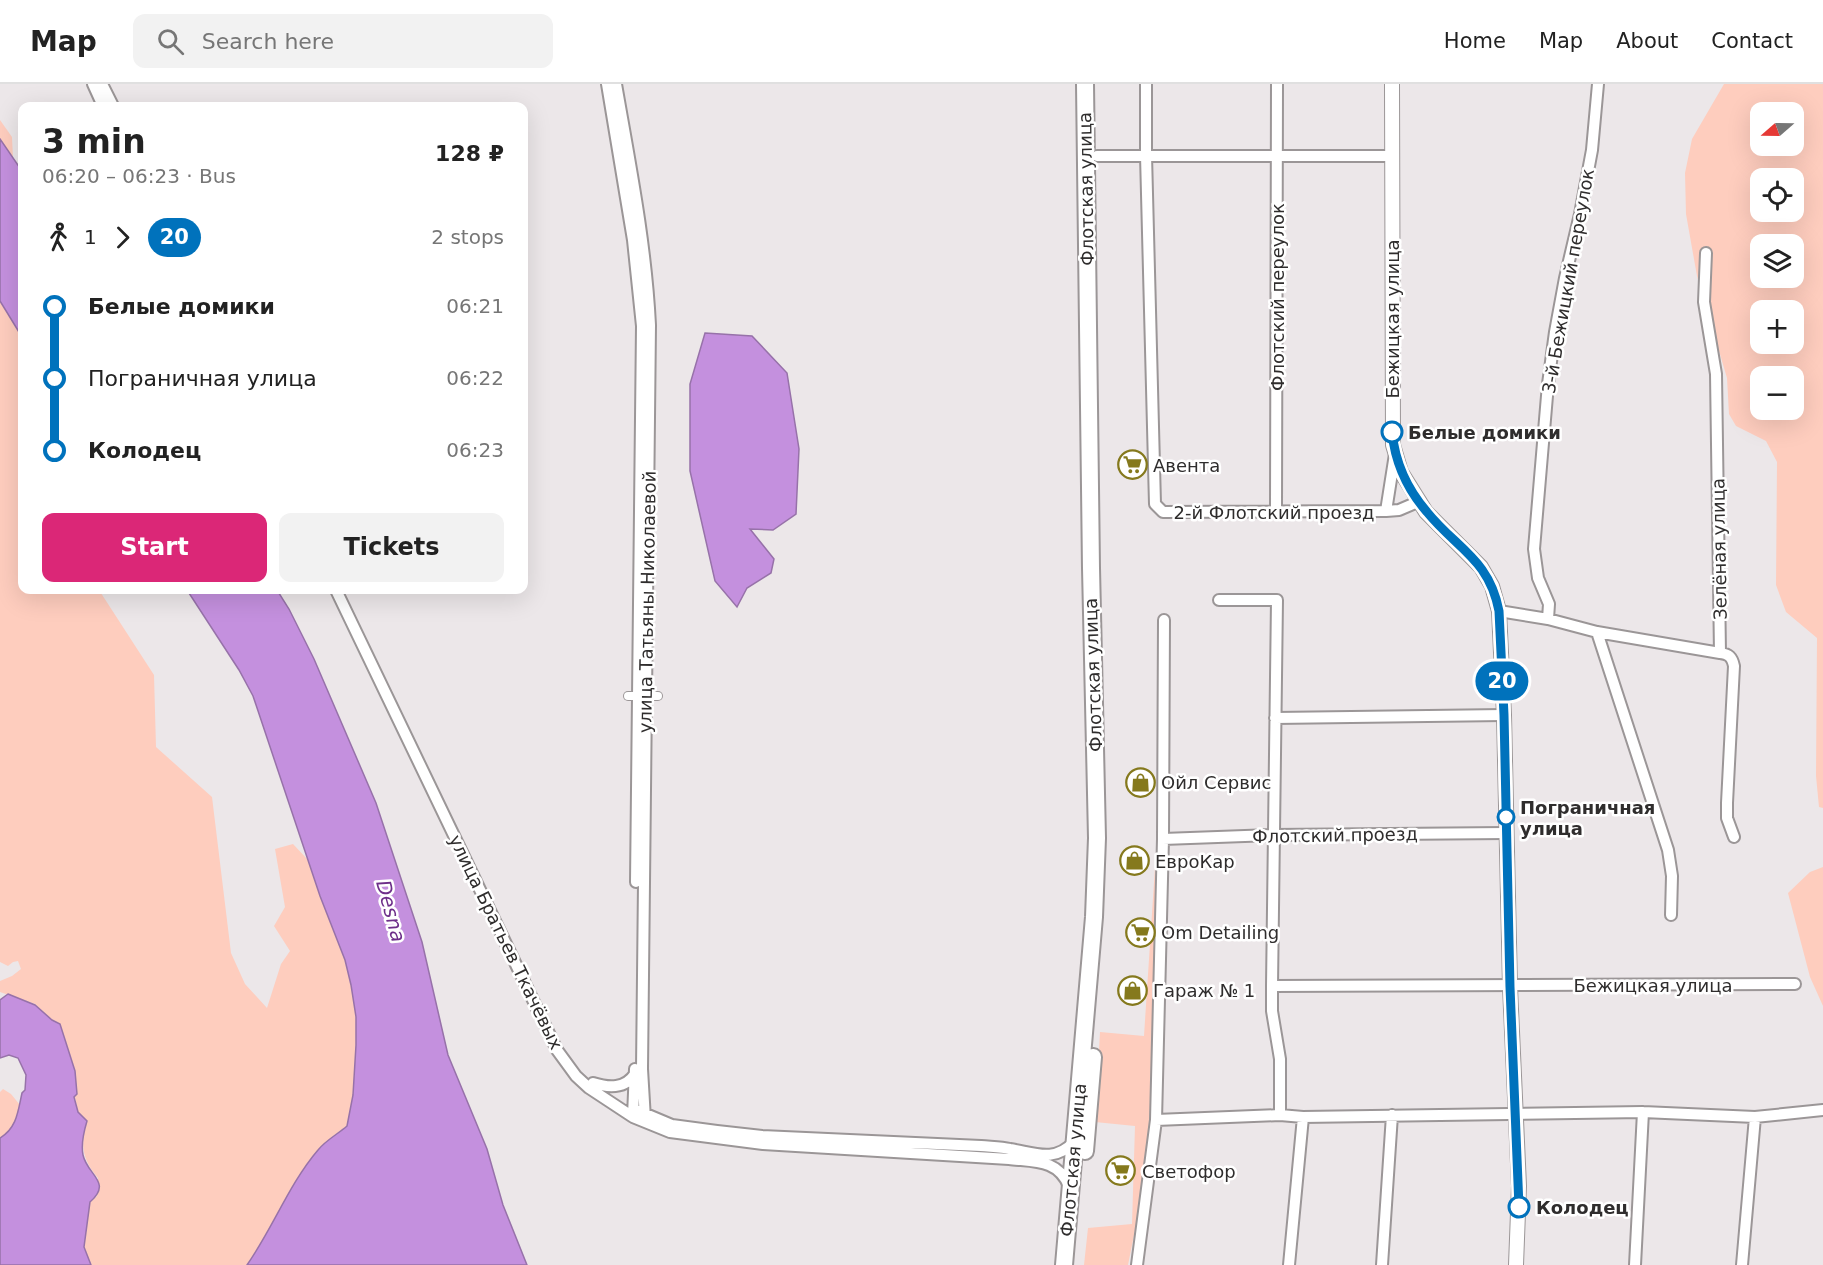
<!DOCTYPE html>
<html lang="en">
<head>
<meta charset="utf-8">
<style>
	:root { --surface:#fff; --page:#f2f2f2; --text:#222; --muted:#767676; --line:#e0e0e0; --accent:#db2777 }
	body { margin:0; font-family:"DejaVu Sans",sans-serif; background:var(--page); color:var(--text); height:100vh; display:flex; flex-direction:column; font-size:22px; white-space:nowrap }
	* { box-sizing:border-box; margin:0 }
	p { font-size:20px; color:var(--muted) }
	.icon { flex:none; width:33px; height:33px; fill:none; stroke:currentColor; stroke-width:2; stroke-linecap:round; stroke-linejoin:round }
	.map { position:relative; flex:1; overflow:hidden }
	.drawer { position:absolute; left:18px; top:18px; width:510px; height:492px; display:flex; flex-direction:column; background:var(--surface); border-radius:12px; box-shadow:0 6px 24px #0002 }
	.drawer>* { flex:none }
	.badge { padding:0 12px; border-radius:20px; font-size:21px; line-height:39px }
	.needle { width:39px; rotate:250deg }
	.fabs { position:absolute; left:1750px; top:18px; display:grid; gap:12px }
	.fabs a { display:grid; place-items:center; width:54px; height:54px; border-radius:12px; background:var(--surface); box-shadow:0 6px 24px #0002; font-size:30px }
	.map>.badge { position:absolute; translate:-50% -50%; box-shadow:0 0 0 3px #fff }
	.legs { display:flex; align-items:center; gap:9px; height:66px; padding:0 24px; font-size:20px }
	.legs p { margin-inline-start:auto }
	.head { display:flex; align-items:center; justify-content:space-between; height:102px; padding:0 24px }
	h1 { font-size:33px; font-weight:700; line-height:45px }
	.action { display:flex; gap:12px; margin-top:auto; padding:12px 24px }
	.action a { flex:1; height:69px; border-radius:12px; background:var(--accent); color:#fff; font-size:24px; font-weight:700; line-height:69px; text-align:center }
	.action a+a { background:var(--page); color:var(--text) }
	ul { padding:0 24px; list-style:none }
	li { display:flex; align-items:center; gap:21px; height:72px; font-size:22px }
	li i { display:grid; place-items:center; width:9px; height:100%; margin:0 8px; background:currentColor }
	li i::after { content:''; width:15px; height:15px; margin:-8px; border:4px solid; border-radius:50%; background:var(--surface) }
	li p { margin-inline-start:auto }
	li:first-child i { background:linear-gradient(#0000 50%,currentColor 0) }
	li:last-child i { background:linear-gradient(currentColor 50%,#0000 0) }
	header { display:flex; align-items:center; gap:36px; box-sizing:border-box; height:84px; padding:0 30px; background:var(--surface); border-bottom:2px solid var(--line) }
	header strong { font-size:28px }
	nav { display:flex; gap:33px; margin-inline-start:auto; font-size:21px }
	.search { width:420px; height:54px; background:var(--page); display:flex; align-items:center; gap:15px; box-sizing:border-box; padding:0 21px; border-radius:12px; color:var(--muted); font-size:22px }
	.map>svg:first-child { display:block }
	.green { fill:#fecdbe; fill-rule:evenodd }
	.water { fill:#c490de; stroke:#9772a9; stroke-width:1.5 }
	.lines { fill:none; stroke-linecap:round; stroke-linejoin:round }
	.pedestrian-casing { stroke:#9b9697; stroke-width:10 }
	.minor-casing { stroke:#9b9697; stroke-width:14 }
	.tertiary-casing { stroke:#9b9697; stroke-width:16 }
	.primary-casing { stroke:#9b9697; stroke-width:20 }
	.pedestrian { stroke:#fff; stroke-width:8 }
	.minor { stroke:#fff; stroke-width:10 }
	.tertiary { stroke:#fff; stroke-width:14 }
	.primary { stroke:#fff; stroke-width:16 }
	.line-1-casing { stroke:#fff; stroke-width:14 }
	.line-1 { stroke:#0072bc; stroke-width:9 }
	.stop-1-dot { fill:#fff; stroke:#0072bc; stroke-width:3 }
	.labels { text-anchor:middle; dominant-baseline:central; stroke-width:5; stroke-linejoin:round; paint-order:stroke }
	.street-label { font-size:18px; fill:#2f2d2d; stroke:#fff }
	.stop-label { font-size:18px; font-weight:bold; fill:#2f2d2d; stroke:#fff; text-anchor:start }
	.poi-label { font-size:18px; fill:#2f2d2d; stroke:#fff; text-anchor:start }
	.water-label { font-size:20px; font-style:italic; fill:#6d2e89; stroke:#fff }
</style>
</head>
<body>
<header>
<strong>Map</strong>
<div class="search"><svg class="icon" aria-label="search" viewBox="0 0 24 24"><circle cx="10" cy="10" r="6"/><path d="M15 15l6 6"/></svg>Search here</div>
<nav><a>Home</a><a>Map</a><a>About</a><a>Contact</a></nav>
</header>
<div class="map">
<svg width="1823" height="1181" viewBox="0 0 1823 1181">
	<rect width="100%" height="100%" fill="#ece7e9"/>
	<!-- green -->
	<path class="green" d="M1724 0H1823V724L1819 723 1816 692 1817 554 1786 528 1776 501 1777 378 1766 357 1736 342 1729 330 1727 294 1697 192 1686 130 1685 89 1692 55ZM1761 28H1794V62H1761ZM1761 94H1794V128H1761ZM1761 160H1794V194H1761ZM1761 226H1794V260H1761ZM1761 292H1794V326H1761Z
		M0 36 12 53 13 74 0 55Z
		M0 217 22 253V506H99L154 591 156 663 212 713 231 869 245 900 267 924 281 880 290 867 274 842 285 823 275 765 293 760 309 777 332 843 345 876 351 901 356 933V961L353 1011 347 1042 333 1052 299 1092 262 1160 247 1181H91L84 1163 90 1118 97 1112 98 1094C82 1075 80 1061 87 1037L78 1028 60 941 52 936 35 920 0 908V897L12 892 21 885 18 877 13 878 8 882 0 878Z
		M1155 783 1160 784 1151 1029 1139 1126 1128 1181H1084L1088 1144 1132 1140 1135 1042 1095 1038 1100 948 1144 952Z
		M1823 783V922L1810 893 1788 809 1810 788Z
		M3 1005 11 1010 20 1021C16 1035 14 1046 0 1054V1008Z"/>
	<!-- water -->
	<path class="water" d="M0 55 22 87V253L0 217Z
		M705 249 752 252 787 289 799 365 796 430 773 446 750 445 774 475 771 489 747 504 737 523 715 497 690 387V300Z
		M187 506H277L289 525 314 575 376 719 422 858 448 971 487 1065 503 1121 527 1181H247C273 1144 289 1100 318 1066 326 1056 338 1050 347 1042L353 1011 356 961V933L351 901 345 876 320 812 253 612 239 586Z
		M8 910 35 921 52 936 60 940 75 987 77 1010 74 1013 78 1028 87 1037C84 1047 81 1061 83 1071 87 1091 113 1098 90 1118L84 1163 91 1181H0V1054C17 1044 18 1027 22 1009L25 1006 26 991 18 974 9 971 0 974V916Z"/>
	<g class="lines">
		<defs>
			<path id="pedestrian" d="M628 612H658"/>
			<path id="minor" d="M93 0 103 22
				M102 0 113 22
				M607 0 633 156 642 242 636 798
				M616 0C630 80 646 160 650 241L642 985 645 1035
				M1146 0V71L1155 420 1163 428 1386 427
				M1097 72H1393
				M1706 169 1704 218 1716 290 1720 569C1729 570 1732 573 1734 582L1727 719V734L1734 753
				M1395 370 1386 427 1399 426 1420 417
				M1276 427 1277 0
				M336 506 557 966 576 992 589 1004 633 1033 670 1048 763 1060 1009 1075C1034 1078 1058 1075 1069 1102
				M1219 516H1277L1272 902V927L1280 975V1031
				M1499 527 1548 535 1597 548 1720 569
				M1548 535 1549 520 1538 494 1534 465 1548 300 1555 248 1565 194 1580 130 1592 66 1598 0
				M1597 548 1668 766 1672 792 1671 831
				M1275 634 1504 631
				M1163 755 1273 751 1507 749
				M1272 902 1795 900
				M593 999C609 1004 625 1005 635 990
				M634 1025 672 1041 717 1047 762 1052 981 1062C991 1063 1001 1063 1010 1065 1035 1069 1054 1079 1074 1058
				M633 1032 635 985
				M1156 1036 1280 1031 1303 1033 1643 1028 1755 1033 1823 1026
				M1137 1181 1156 1036 1163 755 1164 536
				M1289 1181 1303 1033
				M1382 1181 1392 1031
				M1635 1181 1643 1028
				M1742 1181 1755 1033"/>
			<path id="tertiary" d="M1392 0 1393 361 1401 388 1426 428 1481 483 1492 502 1499 527 1504 631 1510 903 1519 1102 1516 1181"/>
			<path id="primary" d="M1085 1067 1093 973
				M1064 1181 1094 833 1097 754 1091 484 1085 0"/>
		</defs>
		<!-- pedestrian casing -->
		<use href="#pedestrian" class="pedestrian-casing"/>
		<!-- minor casing -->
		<use href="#minor" class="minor-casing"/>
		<!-- tertiary casing -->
		<use href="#tertiary" class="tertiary-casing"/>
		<!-- primary casing -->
		<use href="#primary" class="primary-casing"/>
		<!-- pedestrian -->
		<use href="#pedestrian" class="pedestrian"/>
		<!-- minor -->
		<use href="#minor" class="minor"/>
		<!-- tertiary -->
		<use href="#tertiary" class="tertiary"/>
		<!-- primary -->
		<use href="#primary" class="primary"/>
	</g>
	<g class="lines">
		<defs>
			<path id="line-1" d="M1392 348C1395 378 1407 405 1427 428 1457 465 1489 475 1499 527L1504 631 1510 903 1519 1123"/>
		</defs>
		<!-- line-1 casing -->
		<use href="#line-1" class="line-1-casing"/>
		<!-- line-1 -->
		<use href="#line-1" class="line-1"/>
	</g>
	<!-- icons -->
	<defs>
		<symbol id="supermarket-ring" viewBox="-11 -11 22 22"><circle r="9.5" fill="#fff" stroke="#85791d" stroke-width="1.5"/><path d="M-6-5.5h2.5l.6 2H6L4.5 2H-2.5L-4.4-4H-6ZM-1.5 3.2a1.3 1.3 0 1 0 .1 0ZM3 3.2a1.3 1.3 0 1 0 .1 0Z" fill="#85791d"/></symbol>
		<symbol id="shop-ring" viewBox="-11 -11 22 22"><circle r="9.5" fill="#fff" stroke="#85791d" stroke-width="1.5"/><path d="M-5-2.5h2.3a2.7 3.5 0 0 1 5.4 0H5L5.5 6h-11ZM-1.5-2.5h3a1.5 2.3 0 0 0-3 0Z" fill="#85791d"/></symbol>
	</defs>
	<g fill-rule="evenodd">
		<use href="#supermarket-ring" x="1116" y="364" width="33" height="33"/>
		<use href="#shop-ring" x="1124" y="682" width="33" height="33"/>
		<use href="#shop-ring" x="1118" y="760" width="33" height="33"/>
		<use href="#supermarket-ring" x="1124" y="832" width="33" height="33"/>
		<use href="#shop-ring" x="1116" y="890" width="33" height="33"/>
		<use href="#supermarket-ring" x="1104" y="1070" width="33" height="33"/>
	</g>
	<!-- markers -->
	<g class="stop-1-dot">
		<circle cx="1392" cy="348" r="10"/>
		<circle cx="1506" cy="733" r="8"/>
		<circle cx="1519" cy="1123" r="10"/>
	</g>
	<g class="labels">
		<!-- street labels -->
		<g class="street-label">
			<text transform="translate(1086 105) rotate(-91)">Флотская улица</text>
			<text transform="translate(1568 197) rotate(-80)">3-й Бежицкий переулок</text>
			<text transform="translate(1277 213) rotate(-90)">Флотский переулок</text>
			<text transform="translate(1392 235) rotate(-90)">Бежицкая улица</text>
			<text x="1274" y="428">2-й Флотский проезд</text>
			<text transform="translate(1719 465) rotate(-91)">Зелёная улица</text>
			<text transform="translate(647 518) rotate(-89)">улица Татьяны Николаевой</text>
			<text transform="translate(1093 591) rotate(-92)">Флотская улица</text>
			<text transform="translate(1335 751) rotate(-1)">Флотский проезд</text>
			<text transform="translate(506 858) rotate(64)">улица Братьев Ткачёвых</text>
			<text x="1653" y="901">Бежицкая улица</text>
			<text transform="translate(1073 1076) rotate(-85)">Флотская улица</text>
		</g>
		<!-- stop labels -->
		<g class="stop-label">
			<text x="1408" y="348">Белые домики</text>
			<text x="1520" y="723">Пограничная<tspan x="1520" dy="21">улица</tspan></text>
			<text x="1536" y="1123">Колодец</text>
		</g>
		<!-- poi labels -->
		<g class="poi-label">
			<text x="1153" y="381">Авента</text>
			<text x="1161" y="698">Ойл Сервис</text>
			<text x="1155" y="777">ЕвроКар</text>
			<text x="1161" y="848">Om Detailing</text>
			<text x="1153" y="906">Гараж № 1</text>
			<text x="1142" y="1087">Светофор</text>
		</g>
		<!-- water labels -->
		<g class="water-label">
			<text transform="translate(391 827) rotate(75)">Desna</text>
		</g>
	</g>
</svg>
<div class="fabs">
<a><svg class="needle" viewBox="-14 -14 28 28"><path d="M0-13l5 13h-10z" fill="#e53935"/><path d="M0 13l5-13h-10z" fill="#767676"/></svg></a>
<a><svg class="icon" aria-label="locate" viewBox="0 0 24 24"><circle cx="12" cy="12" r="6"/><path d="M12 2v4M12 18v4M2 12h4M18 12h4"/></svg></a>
<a><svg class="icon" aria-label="layers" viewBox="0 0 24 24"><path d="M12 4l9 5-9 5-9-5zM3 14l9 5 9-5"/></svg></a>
<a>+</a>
<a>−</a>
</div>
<b class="badge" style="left:1502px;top:597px;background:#0072bc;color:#fff">20</b>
<section class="drawer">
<div class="head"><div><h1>3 min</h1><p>06:20 – 06:23 · Bus</p></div><b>128 ₽</b></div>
<div class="legs"><svg class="icon" aria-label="walk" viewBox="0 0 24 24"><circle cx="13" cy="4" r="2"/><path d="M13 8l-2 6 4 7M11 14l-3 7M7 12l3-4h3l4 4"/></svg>1<svg class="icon" aria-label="forward" viewBox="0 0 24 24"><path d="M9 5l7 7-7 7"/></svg><b class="badge" style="background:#0072bc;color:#fff">20</b><p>2 stops</p></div>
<ul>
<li><i style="color:#0072bc"></i><b>Белые домики</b><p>06:21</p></li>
<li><i style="color:#0072bc"></i><span>Пограничная улица</span><p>06:22</p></li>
<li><i style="color:#0072bc"></i><b>Колодец</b><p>06:23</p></li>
</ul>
<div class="action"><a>Start</a><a>Tickets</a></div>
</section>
</div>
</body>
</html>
